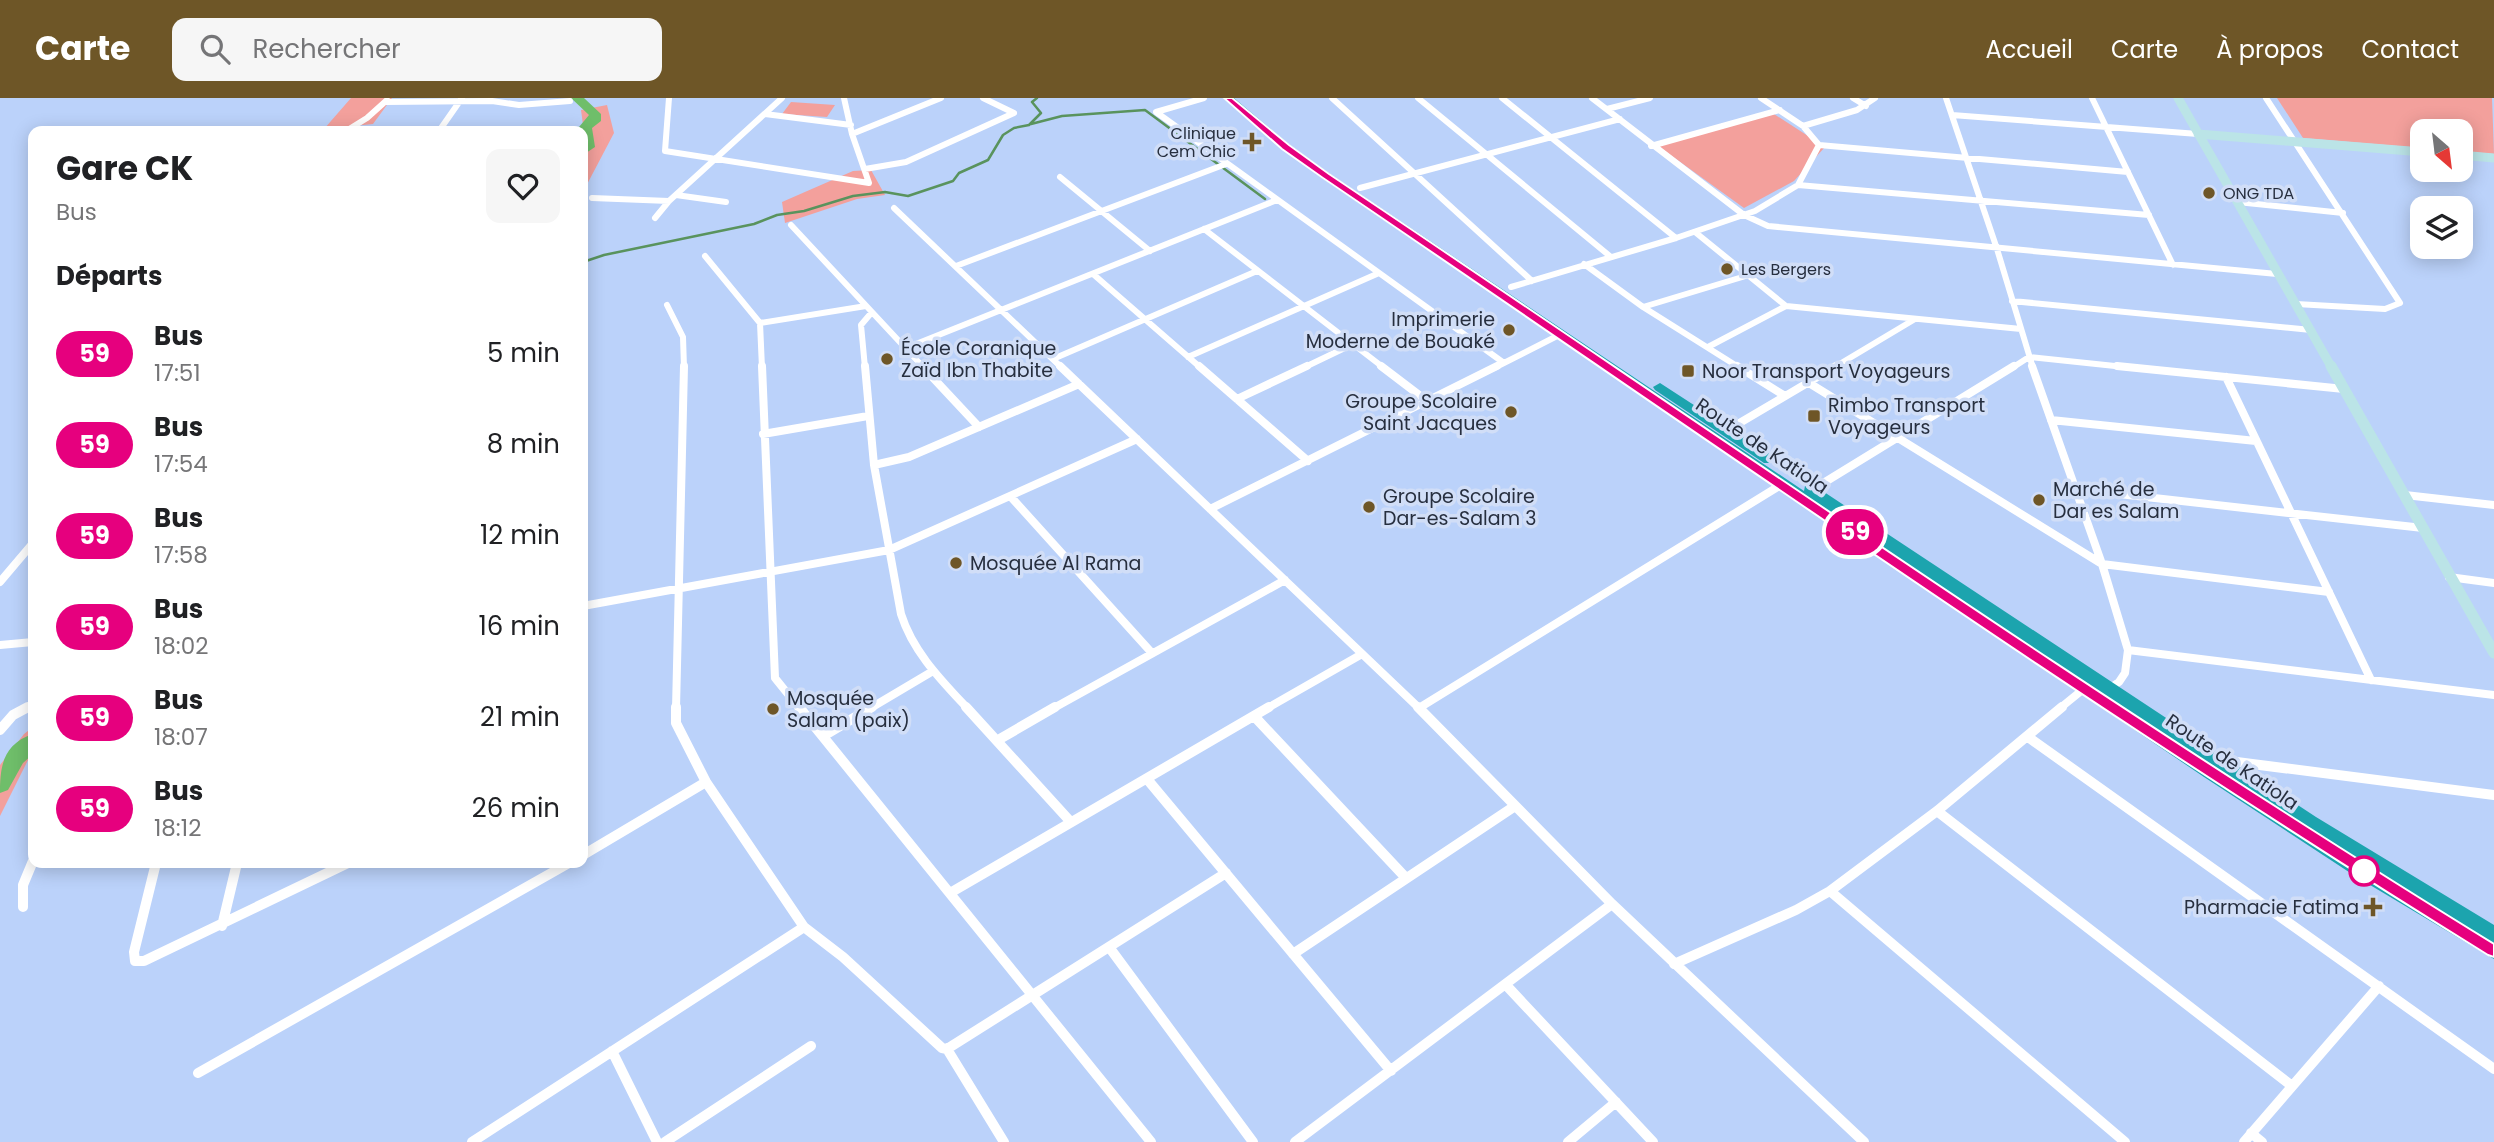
<!DOCTYPE html>
<html lang="fr">
<head>
<meta charset="utf-8">
<style>
	:root { --surface:#fff; --page:#f6f6f6; --text:#202124; --muted:#757577; --accent:#6e5627 }
	body { margin:0; font-family:Poppins,sans-serif; background:var(--page); color:var(--text); height:100vh; display:flex; flex-direction:column; font-size:26px; white-space:nowrap }
	* { box-sizing:border-box; margin:0 }
	p { font-size:23px; color:var(--muted) }
	.icon { flex:none; width:38px; height:38px; fill:none; stroke:currentColor; stroke-width:2; stroke-linecap:round; stroke-linejoin:round }
	.map { position:relative; flex:1; overflow:hidden }
	.sheet { position:absolute; left:28px; top:28px; width:560px; height:742px; display:flex; flex-direction:column; background:var(--surface); border-radius:14px; box-shadow:0 4px 18px #0003 }
	.sheet>* { flex:none }
	.badge { padding:0 14px; border-radius:23px; font-size:24px; line-height:46px }
	.needle { width:46px; rotate:152deg }
	.buttons { position:absolute; left:2410px; top:21px; display:grid; gap:14px }
	.buttons a { display:grid; place-items:center; width:63px; height:63px; border-radius:14px; background:var(--surface); box-shadow:0 4px 18px #0003; font-size:35px }
	.map>.badge { position:absolute; translate:-50% -50%; box-shadow:0 0 0 4px #fff }
	h2 { padding:0 28px; font-size:26px; line-height:63px }
	.round { display:grid; place-items:center; flex:none; width:74px; height:74px; border-radius:14px; background:var(--page) }
	.head { display:flex; align-items:center; justify-content:space-between; height:119px; padding:0 28px }
	h1 { font-size:33px; font-weight:700; line-height:52px }
	ul { padding:0; list-style:none }
	li { display:flex; align-items:center; gap:21px; height:91px; padding:0 28px }
	li div { flex:1 }
	li b { display:block; font-size:26px }
	li em { font-style:normal }
	li .badge { min-width:77px; font-weight:700; text-align:center }
	header { display:flex; align-items:center; gap:42px; box-sizing:border-box; height:98px; padding:0 35px; background:var(--accent); color:#fff }
	header strong { font-size:33px }
	nav { display:flex; gap:38px; margin-inline-start:auto; font-size:24px }
	.search { width:490px; height:63px; background:var(--page); display:flex; align-items:center; gap:18px; box-sizing:border-box; padding:0 24px; border-radius:14px; color:var(--muted); font-size:26px }
	.map>svg:first-child { display:block }
	.green { fill:#f3a09c }
	.lines { fill:none; stroke-linecap:round; stroke-linejoin:round }
	.stream { stroke:#59935d; stroke-width:2.5 }
	.river { fill:#6fbe6a; fill-rule:evenodd }
	.street-far2 { stroke:#fff; stroke-width:6 }
	.street-far1 { stroke:#fff; stroke-width:8 }
	.street { stroke:#fff; stroke-width:10 }
	.secondary-far1 { stroke:#bbe4e7; stroke-width:9 }
	.secondary { stroke:#bbe4e7; stroke-width:11 }
	.highway { fill:#1ca4ae; fill-rule:evenodd }
	.line { fill:#e6007e; stroke:#fff; stroke-width:2 }
	.poi-dot { fill:#6e5627; stroke:#d1def7; stroke-width:2.5 }
	.stop-dot { fill:#fff; stroke:#e6007e; stroke-width:3.5 }
	.labels { text-anchor:middle; dominant-baseline:central; stroke-width:7; stroke-linejoin:round; paint-order:stroke }
	.far-poi-label { font-size:16px; fill:#272f3f; stroke:#d1def7; text-anchor:start }
	.poi-label { font-size:19px; fill:#272f3f; stroke:#d1def7; text-anchor:start }
	.street-label { font-size:19px; fill:#272f3f; stroke:#d1def7 }
</style>
</head>
<body>
<header>
<strong>Carte</strong>
<div class="search"><svg class="icon" aria-label="search" viewBox="0 0 24 24"><circle cx="10" cy="10" r="6"/><path d="M15 15l6 6"/></svg>Rechercher</div>
<nav><a>Accueil</a><a>Carte</a><a>À propos</a><a>Contact</a></nav>
</header>
<div class="map">
<svg width="2494" height="1044" viewBox="0 0 2494 1044">
	<rect width="100%" height="100%" fill="#bbd2fa"/>
	<!-- green -->
	<path class="green" d="M351 0H392L373 26 324 31Z
		M2277 0H2492L2494 56 2461 53 2460 33H2422V50L2303 40Z
		M791 4 835 7 827 19 782 16Z
		M607 7 614 35 583 94 584 34 581 12Z
		M1774 16 1825 49 1794 83 1744 110 1658 48Z
		M871 72 885 97 857 101 785 125 782 104 853 73Z
		M33 629V652L0 718V667L24 636Z"/>
	<g class="lines">
		<!-- stream -->
		<path class="stream" d="M1031 26 1062 18 1145 12 1265 101
			M583 164 604 157 754 126 777 117 804 113 853 98 885 94 908 98 953 83 959 75 988 62 1003 37 1014 30 1029 27 1041 15 1032 4 1037 0"/>
		<!-- river -->
		<path class="river" d="M571 0H584L601 16V23L592 30 595 49 583 57V33H579V29L589 17Z
			M33 636V656L23 665 8 692 0 695C0 668 3 646 33 636Z"/>
		<!-- street-far2 -->
		<path class="street-far2" d="M669 0 665 53 869 85 852 36 844 0
			M983 0 1014 15
			M1204 0 1156 14 1504 265
			M1332 0 1532 183
			M1418 0 1611 159
			M1502 0 1676 140
			M1592 0 1744 117 1768 128 2277 176
			M1761 0 1803 28 1819 47 2128 74
			M1853 0 1866 8
			M1946 0 1997 151 2033 270
			M2092 0 2173 167
			M2266 0 2400 205 2385 211 2296 206
			M385 4 492 3 519 7 570 3
			M1607 11 1650 0
			M765 16 851 27
			M1952 17 2198 36
			M1803 28 1857 12 1875 0
			M346 33 367 20 387 2
			M439 33 462 0
			M852 36 941 0
			M1651 48 1780 12
			M865 71 906 64 1014 15
			M1060 79 1150 153
			M1798 87 2149 117
			M1360 90 1620 21
			M676 97 726 104
			M592 100 669 103
			M2237 104 2343 115
			M894 110 1062 270
			M655 120 669 103 782 0
			M791 127 924 270
			M1204 131 1384 270
			M1695 134 1786 208 2021 231
			M705 158 760 225 762 270
			M1584 166 1643 209 1740 270
			M956 168 1226 66
			M1093 176 1201 270
			M1511 189 1676 140 1755 113 1798 87 1819 47
			M2012 203 2311 232
			M667 207 683 239 684 270
			M1643 209 1749 177
			M760 225 866 208
			M1708 249 1786 208
			M906 250 1277 102
			M1188 259 1379 175
			M1053 261 1257 173
			M865 270 861 227 872 214
			M1303 270 1353 246
			M1494 270 1561 236
			M1833 270 1915 221
			M2012 270 2029 259 2134 270"/>
		<!-- street-far1 -->
		<path class="street-far1" d="M762 268 775 580 800 611
			M865 268 874 367 901 516C913 554 941 582 968 611
			M922 268 979 329
			M1060 268 1420 611
			M1199 268 1308 363
			M1381 268 1427 303
			M1737 268 1785 298
			M2032 268 2102 466 2128 552 2125 575 2119 584 2110 590
			M2117 268 2344 291
			M2226 279 2371 582
			M1809 285 2102 466 2329 494
			M1237 301 1307 268
			M2051 322 2256 343
			M1726 333 1836 268
			M763 336 868 318
			M874 367 909 359 1079 286
			M2074 391 2423 430
			M1812 392 2014 268
			M2405 397 2494 407
			M1011 399 1151 554
			M1210 411 1497 268
			M2449 479 2494 485
			M0 484 33 445
			M583 508 889 452 1137 341
			M0 547 33 544
			M2128 552 2494 597
			M1419 610 1784 385
			M25 611 33 607
			M676 611 684 268
			M869 611 933 573
			M1052 611 1285 482
			M1266 611 1362 556
			M2059 611 2086 589"/>
		<!-- street -->
		<path class="street" d="M676 609V625L706 684 804 829 843 859 942 950 947 951 1004 1044
			M799 609 1151 1044
			M966 609 1069 722
			M1418 609 1612 806 1864 1044
			M1254 618 1406 780
			M0 632 13 617 28 609
			M825 637 872 609
			M2028 639 2494 971
			M998 642 1055 609
			M2221 662 2494 697
			M1147 681 1391 973
			M1937 713 2292 988
			M583 757 706 684
			M156 765 134 854 135 863H144L348 765
			M1830 793 2125 1044
			M950 795 1269 609
			M23 809V787L33 763
			M222 828 237 765
			M1109 849 1253 1044
			M1293 856 1515 708
			M1674 866 1796 812 1830 793 1937 713 2062 609
			M1506 887 1653 1044
			M947 951 1226 775
			M612 953 657 1044
			M198 975 569 765
			M2251 1035 2262 1044
			M472 1044 804 829
			M665 1044 811 948
			M1295 1044 1612 806
			M1568 1044 1616 1004
			M2244 1044 2379 888"/>
		<!-- secondary-far1 -->
		<path class="secondary-far1" d="M2178 0 2332 270
			M2198 36 2422 54
			M2460 57 2494 60"/>
		<!-- secondary -->
		<path class="secondary" d="M2331 268 2494 555"/>
		<!-- highway -->
		<path class="highway" d="M1223 0H1234L1290 47 1330 76 1804 393 1805 388H1815L2316 719 2494 827V861L2355 778 2204 679 1322 80 1282 51Z
			M1660 285 1774 359 1776 362 1774 365H1764L1655 292 1653 289Z"/>
	</g>
	<!-- line -->
	<path class="line" d="M1224 0H1232L1289 47 1329 76C1717 336 2101 604 2494 846V859L2488 857C2091 612 1709 342 1323 80L1282 51Z"/>
	<!-- markers -->
	<g class="poi-dot">
		<path d="M1248.5 33.5h7v7h7v7h-7v7h-7v-7h-7v-7h7z"/>
		<circle cx="2209" cy="95" r="7"/>
		<circle cx="1727" cy="171" r="7"/>
		<circle cx="1509" cy="232" r="7"/>
		<circle cx="887" cy="261" r="7"/>
		<rect x="1681" y="266" width="14" height="14" rx="3.5"/>
		<circle cx="1511" cy="314" r="7"/>
		<rect x="1807" y="311" width="14" height="14" rx="3.5"/>
		<circle cx="2039" cy="402" r="7"/>
		<circle cx="1369" cy="409" r="7"/>
		<circle cx="956" cy="465" r="7"/>
		<circle cx="773" cy="611" r="7"/>
		<path d="M2369.5 798.5h7v7h7v7h-7v7h-7v-7h-7v-7h7z"/>
	</g>
	<circle class="stop-dot" cx="2364" cy="773" r="14"/>
	<g class="labels">
		<!-- far-poi labels -->
		<g class="far-poi-label">
			<text x="1236" y="35" text-anchor="end">Clinique<tspan x="1236" dy="18">Cem Chic</tspan></text>
			<text x="2223" y="95">ONG TDA</text>
			<text x="1741" y="171">Les Bergers</text>
		</g>
		<!-- poi labels -->
		<g class="poi-label">
			<text x="1495" y="221" text-anchor="end">Imprimerie<tspan x="1495" dy="22">Moderne de Bouaké</tspan></text>
			<text x="901" y="250">École Coranique<tspan x="901" dy="22">Zaïd Ibn Thabite</tspan></text>
			<text x="1702" y="273">Noor Transport Voyageurs</text>
			<text x="1497" y="303" text-anchor="end">Groupe Scolaire<tspan x="1497" dy="22">Saint Jacques</tspan></text>
			<text x="1828" y="307">Rimbo Transport<tspan x="1828" dy="22">Voyageurs</tspan></text>
			<text x="2053" y="391">Marché de<tspan x="2053" dy="22">Dar es Salam</tspan></text>
			<text x="1383" y="398">Groupe Scolaire<tspan x="1383" dy="22">Dar-es-Salam 3</tspan></text>
			<text x="970" y="465">Mosquée Al Rama</text>
			<text x="787" y="600">Mosquée<tspan x="787" dy="22">Salam (paix)</tspan></text>
			<text x="2359" y="809" text-anchor="end">Pharmacie Fatima</text>
		</g>
		<!-- street labels -->
		<g class="street-label">
			<text transform="translate(1762 348) rotate(34)">Route de Katiola</text>
			<text transform="translate(2232 664) rotate(34)">Route de Katiola</text>
		</g>
	</g>
</svg>
<div class="buttons">
<a><svg class="needle" viewBox="-14 -14 28 28"><path d="M0-13l5 13h-10z" fill="#e53935"/><path d="M0 13l5-13h-10z" fill="#757577"/></svg></a>
<a><svg class="icon" aria-label="layers" viewBox="0 0 24 24"><path d="M12 4l9 5-9 5-9-5zM3 14l9 5 9-5"/></svg></a>
</div>
<b class="badge" style="left:1855px;top:434px;background:#e6007e;color:#fff">59</b>
<section class="sheet">
<div class="head"><div><h1>Gare CK</h1><p>Bus</p></div><a class="round"><svg class="icon" aria-label="heart" viewBox="0 0 24 24"><path d="M12 20l-8-8c-3-5 5-10 8-4 3-6 11-1 8 4z"/></svg></a></div>
<h2>Départs</h2>
<ul>
<li><span class="badge" style="background:#e6007e;color:#fff">59</span><div><b>Bus</b><p>17:51</p></div><em>5 min</em></li>
<li><span class="badge" style="background:#e6007e;color:#fff">59</span><div><b>Bus</b><p>17:54</p></div><em>8 min</em></li>
<li><span class="badge" style="background:#e6007e;color:#fff">59</span><div><b>Bus</b><p>17:58</p></div><em>12 min</em></li>
<li><span class="badge" style="background:#e6007e;color:#fff">59</span><div><b>Bus</b><p>18:02</p></div><em>16 min</em></li>
<li><span class="badge" style="background:#e6007e;color:#fff">59</span><div><b>Bus</b><p>18:07</p></div><em>21 min</em></li>
<li><span class="badge" style="background:#e6007e;color:#fff">59</span><div><b>Bus</b><p>18:12</p></div><em>26 min</em></li>
</ul>
</section>
</div>
</body>
</html>
